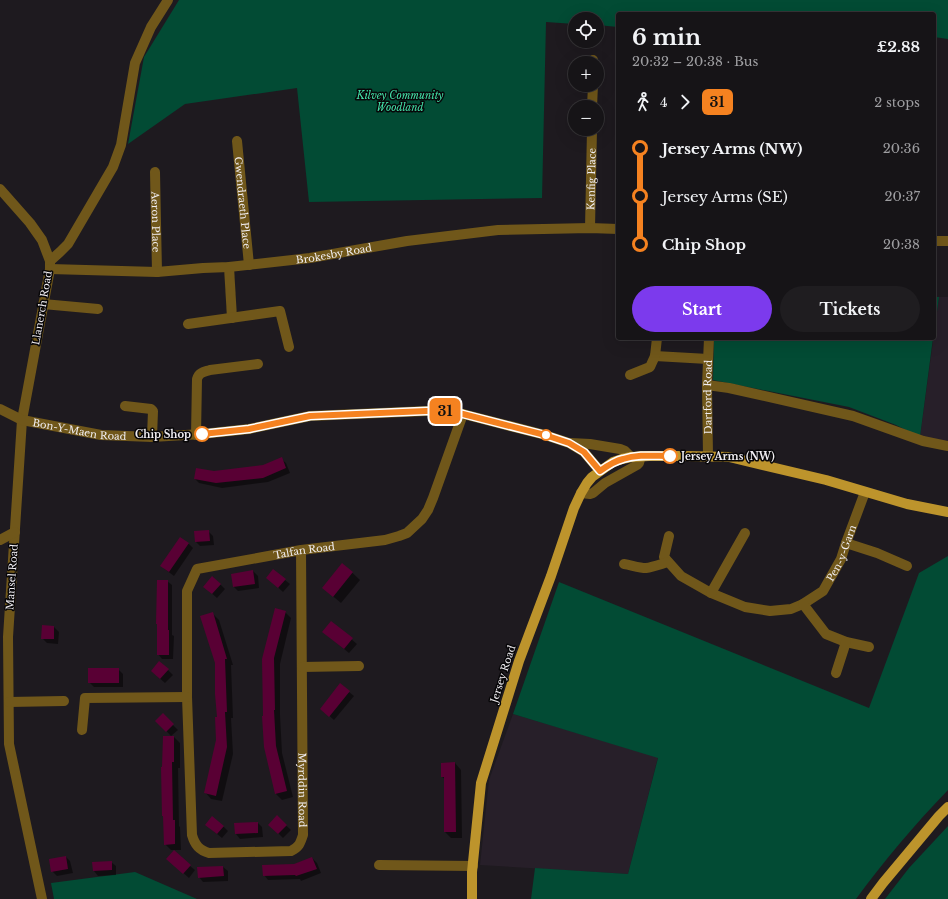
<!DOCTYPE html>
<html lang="en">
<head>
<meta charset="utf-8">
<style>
	:root { --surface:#161417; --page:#1f1d20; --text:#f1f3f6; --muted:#9e9ea1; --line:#353336; --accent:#7c3aed }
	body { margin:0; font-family:"Libre Baskerville",serif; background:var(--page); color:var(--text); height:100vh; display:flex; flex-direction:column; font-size:15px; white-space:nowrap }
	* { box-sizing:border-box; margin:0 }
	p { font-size:13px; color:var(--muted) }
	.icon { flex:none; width:22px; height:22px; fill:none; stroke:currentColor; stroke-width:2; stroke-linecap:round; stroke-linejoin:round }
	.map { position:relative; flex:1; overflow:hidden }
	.panel { position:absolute; left:616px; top:12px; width:320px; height:328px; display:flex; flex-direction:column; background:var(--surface); border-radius:4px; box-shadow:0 4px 16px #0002,0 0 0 1px var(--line) }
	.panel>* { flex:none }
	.badge { padding:0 8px; border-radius:6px; font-size:14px; line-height:26px }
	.tools { position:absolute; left:568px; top:12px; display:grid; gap:8px }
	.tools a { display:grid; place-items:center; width:36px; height:36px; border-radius:50%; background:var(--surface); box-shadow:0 4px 16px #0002,0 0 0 1px var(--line); font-size:20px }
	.map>.badge { position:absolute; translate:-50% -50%; box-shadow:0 0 0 2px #fff }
	.legs { display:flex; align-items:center; gap:6px; height:44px; padding:0 16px; font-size:13px }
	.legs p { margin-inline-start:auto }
	.headline { display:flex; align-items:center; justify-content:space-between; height:68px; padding:0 16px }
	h1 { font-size:22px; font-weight:700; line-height:30px }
	.cta { display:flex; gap:8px; margin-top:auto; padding:8px 16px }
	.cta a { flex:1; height:46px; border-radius:24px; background:var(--accent); color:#fff; font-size:16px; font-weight:700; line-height:46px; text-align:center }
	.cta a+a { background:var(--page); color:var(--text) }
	ul { padding:0 16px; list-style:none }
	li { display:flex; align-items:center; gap:14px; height:48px; font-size:15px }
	li i { display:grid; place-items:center; width:6px; height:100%; margin:0 5px; background:currentColor }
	li i::after { content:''; width:10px; height:10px; margin:-5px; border:3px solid; border-radius:50%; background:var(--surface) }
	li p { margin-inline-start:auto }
	li:first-child i { background:linear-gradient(#0000 50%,currentColor 0) }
	li:last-child i { background:linear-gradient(currentColor 50%,#0000 0) }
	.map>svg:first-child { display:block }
	.built { fill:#271f29 }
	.green { fill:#024b34 }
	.shadow { fill:#0007 }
	.building { fill:#590034 }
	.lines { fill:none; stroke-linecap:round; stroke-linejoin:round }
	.minor { stroke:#70571a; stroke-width:10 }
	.major { stroke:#bd942c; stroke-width:10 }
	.line-1-casing { stroke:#fff; stroke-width:9 }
	.line-1 { stroke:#f58220; stroke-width:6 }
	.stop-1-dot { fill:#fff; stroke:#f58220; stroke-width:2 }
	.labels { text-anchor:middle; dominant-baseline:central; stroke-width:3; stroke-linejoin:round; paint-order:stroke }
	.park-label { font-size:10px; font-style:italic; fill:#44e3a9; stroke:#070608 }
	.street-label { font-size:10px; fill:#f1eef2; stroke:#070608 }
	.stop-label { font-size:10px; font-weight:bold; fill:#f1eef2; stroke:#070608; text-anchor:end }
</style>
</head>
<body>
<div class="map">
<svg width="948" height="899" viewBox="0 0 948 899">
	<rect width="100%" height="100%" fill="#1e1a1f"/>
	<!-- built -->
	<path class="built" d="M939 297H948V441L920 437Z
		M513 714 658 757 628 874 480 865 489 780Z"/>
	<!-- green -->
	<path class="green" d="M179 0H948V39L934 37V14H618V27L597 25V19H575V24L546 22 542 198 309 202 297 88 185 104 128 144 144 57Z
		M934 297H939L934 334Z
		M714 338H933L920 437 896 425 849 407 713 380Z
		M948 556V790C915 824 884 861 856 899H531L535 868 628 874 658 758 513 714 559 582 869 708 919 573Z
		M948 826V899H885L909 868Z
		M135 872 197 899H54L51 883Z"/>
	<!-- shadow -->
	<path class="shadow" d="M281 459 286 463 290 473 268 482 222 488 199 483 195 479 264 466Z
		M208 531 213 536 214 545 200 546 196 542Z
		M180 538 189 544 193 548 174 576 166 570 161 566Z
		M343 564 360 580 341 603 323 588Z
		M253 571 258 576 259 588 238 591 233 586Z
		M213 577 225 589 217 598 209 591Z
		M285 580 290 584 283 592 272 582Z
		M167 581 172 585V635L174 636 173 659H162L158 654Z
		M285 612 291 618 280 664V715L282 753 293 797 282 800 276 794 263 659Z
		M212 613 219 620 233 665H231L233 718H231L233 754 222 801 211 799 205 792 217 740 218 718 216 663Z
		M331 622 357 644 349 653 328 636Z
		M54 627 59 632 58 644 47 643 42 638Z
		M118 669 123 674V687H94L89 682Z
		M168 670 173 675 165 683 157 676Z
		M349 692 354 696 334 720 326 713Z
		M163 715 178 730 171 736 157 721Z
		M164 737H174L180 743V768H178L179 826 180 827 181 850H171L165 844Z
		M455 763 461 770 462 838H451L445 832V779L442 777V764Z
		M277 817 291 830 283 838 270 825Z
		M258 823 262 827 263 837 240 839 236 834Z
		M223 826 228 831 222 838 211 829Z
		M66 857 70 861 73 873 57 876 52 871Z
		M312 858 317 863 321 873 301 881 300 879 268 880 264 875Z
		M111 862 116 866V875L98 876 94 871Z
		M172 863 190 866 195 870 189 878Z
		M223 867 228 871V881L203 882 199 877Z"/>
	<!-- building -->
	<path class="building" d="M282 457 286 468 263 478 216 483 194 479 196 468 214 471 255 466 263 465Z
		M209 530 210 541 195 542 194 531Z
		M180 537 189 543 169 572 160 566Z
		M342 563 353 572 333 597 322 588Z
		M273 569 286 579 278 588 266 578Z
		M253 570 255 584 233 587 231 574Z
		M212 576 221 584 212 594 203 587Z
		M157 580H168V630H169V655H157V624H156Z
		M275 608 286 611 274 658 275 710H274L276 746 287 791 275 794 264 747 262 716H263L262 659Z
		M213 612 227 659H225L227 712H225L227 747 216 796 204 793 216 740 215 717H217L215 694V663L200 616Z
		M331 621 353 638 344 649 322 632Z
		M42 625 54 626V639H41Z
		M159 661 169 669 160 679 151 671Z
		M88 668H119V683H88Z
		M340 683 350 691 329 717 320 709Z
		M163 713 174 724 166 732 155 721Z
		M163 736H174V762H172L173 820H175V844L164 845 163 816H162L161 767H162Z
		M455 762 456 832H444V777H441V763Z
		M277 815 287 825 278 834 268 825Z
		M212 816 224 826 217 834 205 825Z
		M258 822V833L235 834 234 823Z
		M174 850 191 865 183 874 166 859Z
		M66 856 68 869 51 872 49 859Z
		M312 857 317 869 296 876 295 875 263 876 262 865 294 864Z
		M112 861V870L93 871 92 862Z
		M223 866 224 876 198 878 197 867Z"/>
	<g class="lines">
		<!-- minor -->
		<g class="minor">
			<path d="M593 63V60"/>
			<path d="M592 107 593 85"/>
			<path id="s1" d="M237 141 249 265"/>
			<path id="s2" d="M155 172 157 272"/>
			<path d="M0 189 30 223 42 240 50 261V269L22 420 8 637 9 744 42 899"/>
			<path id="s3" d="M590 228 592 129"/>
			<path d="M934 241H948"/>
			<path d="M50 261 60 252 68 244 113 167 121 145 135 63 151 27 168 0"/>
			<path d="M229 267 232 318"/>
			<path id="s4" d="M50 269 157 272 203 268 229 267 310 258 407 241 498 230 590 228 618 229"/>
			<path d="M43 304 98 309"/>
			<path d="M188 324 280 311 289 347"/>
			<path d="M655 356 708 359"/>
			<path d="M630 375 650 367 655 356 657 338"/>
			<path d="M707 385 729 388 853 416 923 441 948 446"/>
			<path d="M125 406 151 409 153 411 152 437"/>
			<path id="s5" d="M0 409 22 420 101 435 152 437 202 434 249 429 310 416 427 411H445L463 414 545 435 569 443 584 452 600 471"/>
			<path d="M196 435 197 379C199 372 204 372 210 370L258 364"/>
			<path d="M570 443 590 444 620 449 625 451 631 457"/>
			<path id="s6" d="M708 456 707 385 709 338"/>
			<path d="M581 493 590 494 593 493 605 483 637 465 639 463 641 456"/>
			<path id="s7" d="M669 536 664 557 681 576 711 593 745 607 770 611 791 609 803 604 823 591 841 559 846 543 865 492"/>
			<path d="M0 540 15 532"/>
			<path d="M846 543 877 553 907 566"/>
			<path id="s8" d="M301 550 303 835C300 844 299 847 291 851L209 853C199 850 195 845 192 835L187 697V591L197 569 301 550 385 540 399 536 407 533 422 519 428 510 433 498 463 414"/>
			<path d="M624 564C631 565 639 568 646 568 653 567 661 564 668 562"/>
			<path d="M711 593 745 533"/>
			<path d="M803 604 826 634 846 642 869 647"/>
			<path d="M302 667 359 666"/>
			<path d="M836 673 846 642"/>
			<path d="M9 702 64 701"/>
			<path d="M82 730 85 698 187 697"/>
			<path d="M379 865 473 866"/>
		</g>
		<!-- major -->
		<path class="major" d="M472 899V872L481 783 519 661 551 576 574 508 581 493 587 483 592 477 613 462 622 459 631 457 649 456H685L729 457 826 480 907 504 948 512
			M871 899 883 883 939 816 948 807"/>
	</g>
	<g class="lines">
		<defs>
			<path id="line-1" d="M202 434 249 429 310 416 426 411H445L463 414 545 435 569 443 584 452 600 471C607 466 614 461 623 459 638 454 654 456 670 456"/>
		</defs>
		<!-- line-1 casing -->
		<use href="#line-1" class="line-1-casing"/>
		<!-- line-1 -->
		<use href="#line-1" class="line-1"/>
	</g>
	<!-- markers -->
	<g class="stop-1-dot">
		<circle cx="202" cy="434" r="7"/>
		<circle cx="546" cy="435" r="5"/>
		<circle cx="670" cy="456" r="7"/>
	</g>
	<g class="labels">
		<!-- park labels -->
		<g class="park-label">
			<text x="400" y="95">Kilvey Community<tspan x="400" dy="12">Woodland</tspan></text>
		</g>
		<!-- street labels -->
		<g class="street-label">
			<text stroke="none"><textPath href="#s3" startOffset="49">Kenfig Place</textPath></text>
			<text stroke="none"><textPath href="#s1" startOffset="62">Gwendraeth Place</textPath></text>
			<text stroke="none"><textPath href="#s2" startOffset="50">Aeron Place</textPath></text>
			<text stroke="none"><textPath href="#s4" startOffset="285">Brokesby Road</textPath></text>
			<text transform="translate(42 308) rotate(-80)">Llanerch Road</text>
			<text stroke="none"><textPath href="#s6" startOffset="59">Dartford Road</textPath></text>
			<text stroke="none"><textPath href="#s5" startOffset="83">Bon-Y-Maen Road</textPath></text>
			<text stroke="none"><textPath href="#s8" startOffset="791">Talfan Road</textPath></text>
			<text stroke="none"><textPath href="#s7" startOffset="244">Pen-y-Garn</textPath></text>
			<text transform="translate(12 577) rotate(-86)">Mansel Road</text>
			<text transform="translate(503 674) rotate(-72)">Jersey Road</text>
			<text stroke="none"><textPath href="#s8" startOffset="240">Myrddin Road</textPath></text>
		</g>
		<!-- stop labels -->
		<g class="stop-label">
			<text x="191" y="434">Chip Shop</text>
			<text x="681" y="456" text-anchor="start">Jersey Arms (NW)</text>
		</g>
	</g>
</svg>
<div class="tools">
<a><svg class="icon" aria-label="locate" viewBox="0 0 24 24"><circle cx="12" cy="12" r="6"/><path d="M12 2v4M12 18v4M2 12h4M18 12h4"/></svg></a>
<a>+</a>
<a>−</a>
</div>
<b class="badge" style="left:445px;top:411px;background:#f58220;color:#111">31</b>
<section class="panel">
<div class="headline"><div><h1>6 min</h1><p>20:32 – 20:38 · Bus</p></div><b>£2.88</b></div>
<div class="legs"><svg class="icon" aria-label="walk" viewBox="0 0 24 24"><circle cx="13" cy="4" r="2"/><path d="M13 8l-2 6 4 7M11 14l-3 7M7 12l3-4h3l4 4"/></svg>4<svg class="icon" aria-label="forward" viewBox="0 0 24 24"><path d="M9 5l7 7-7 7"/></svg><b class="badge" style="background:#f58220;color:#111">31</b><p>2 stops</p></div>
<ul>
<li><i style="color:#f58220"></i><b>Jersey Arms (NW)</b><p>20:36</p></li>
<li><i style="color:#f58220"></i><span>Jersey Arms (SE)</span><p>20:37</p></li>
<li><i style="color:#f58220"></i><b>Chip Shop</b><p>20:38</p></li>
</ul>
<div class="cta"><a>Start</a><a>Tickets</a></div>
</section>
</div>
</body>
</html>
